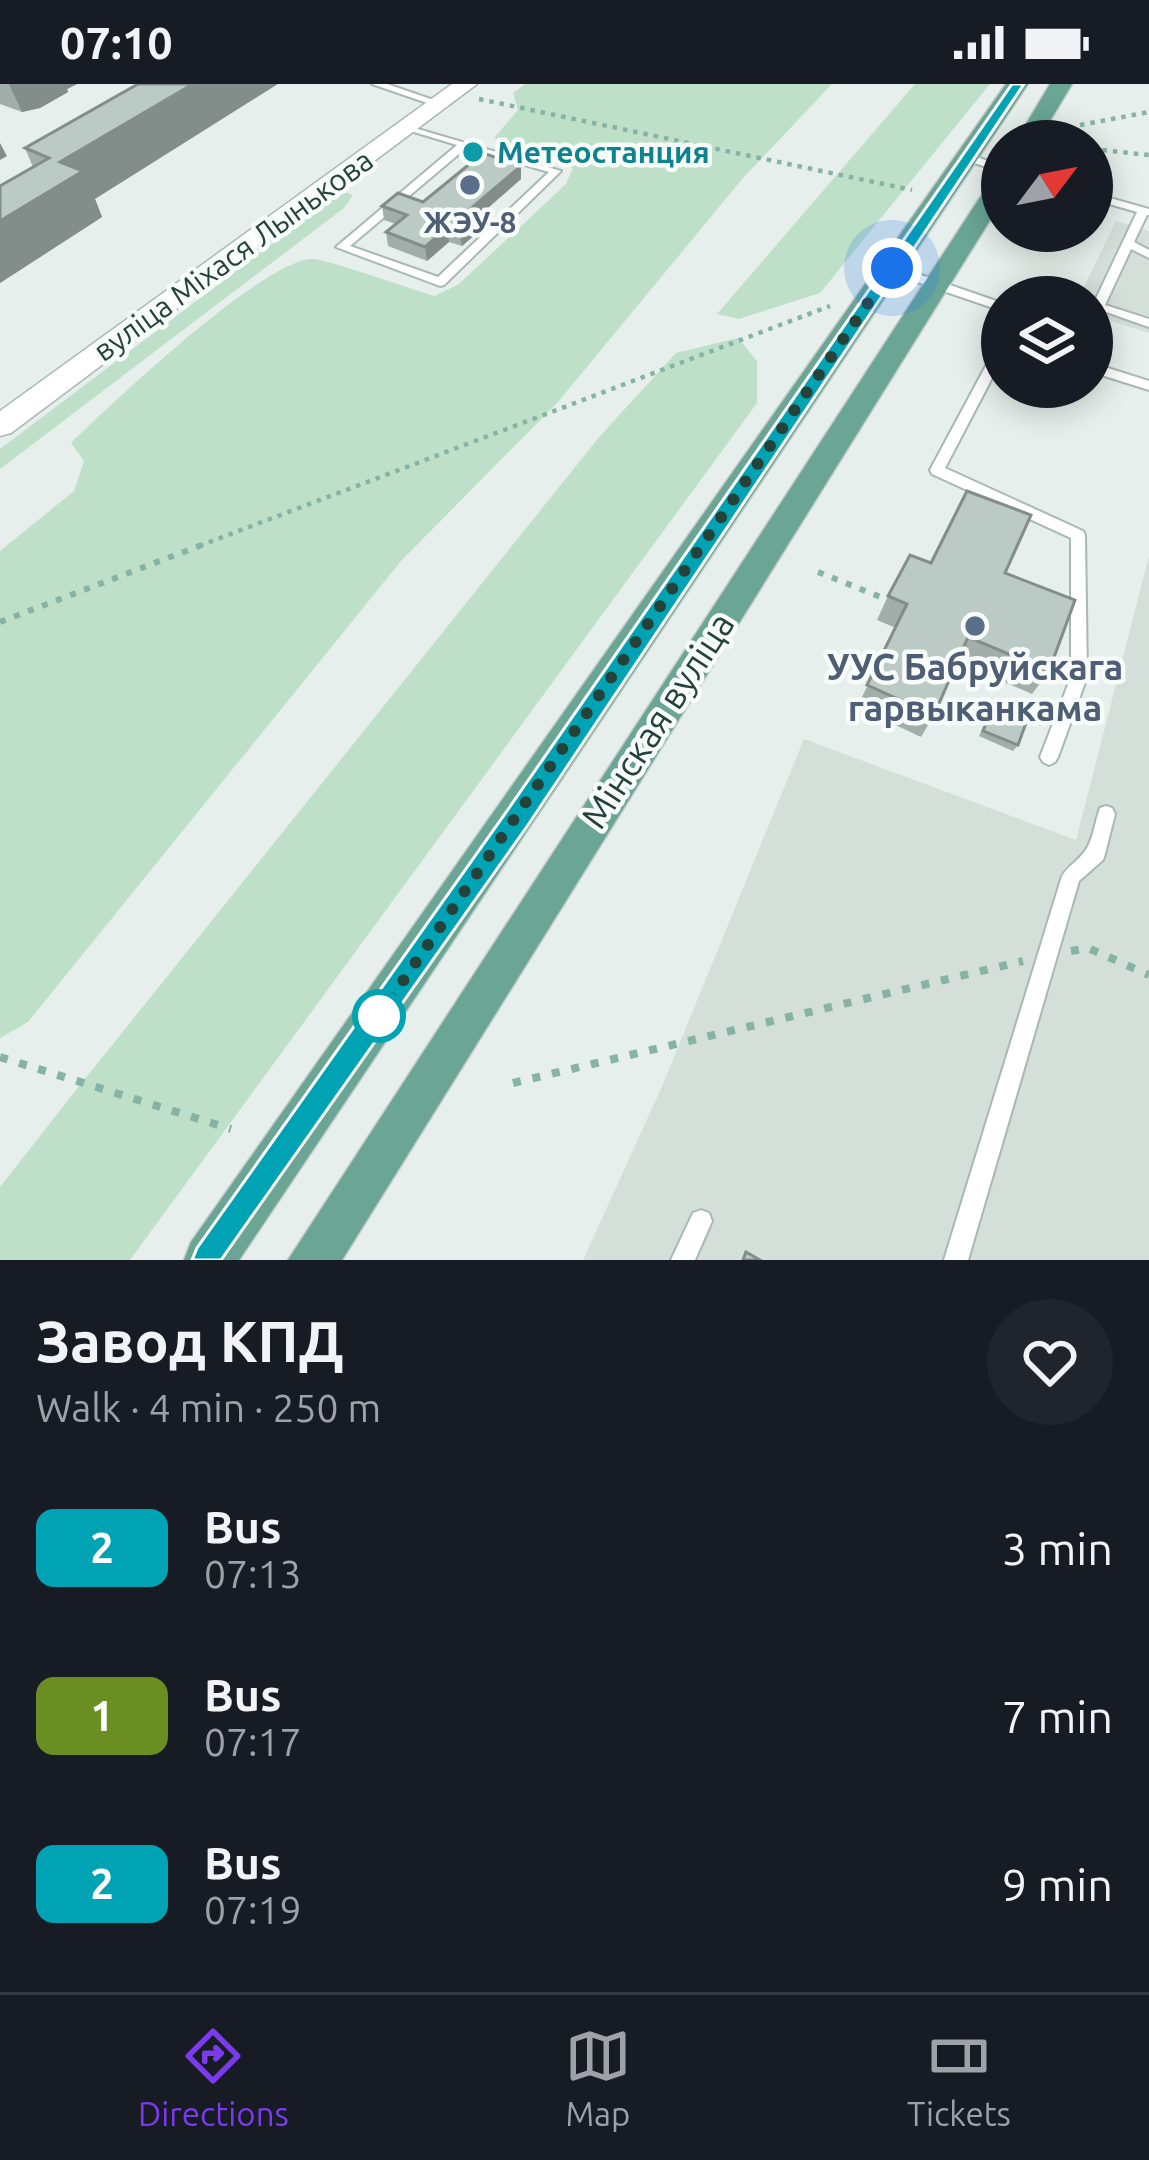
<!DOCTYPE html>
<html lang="en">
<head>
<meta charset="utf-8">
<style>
	:root { --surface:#171b24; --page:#20242c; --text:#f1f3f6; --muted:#9ea1a6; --line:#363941; --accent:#7c3aed }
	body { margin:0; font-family:Ubuntu,sans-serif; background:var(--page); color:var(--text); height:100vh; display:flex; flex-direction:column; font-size:45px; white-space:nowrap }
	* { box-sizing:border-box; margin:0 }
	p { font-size:39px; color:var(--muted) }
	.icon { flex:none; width:66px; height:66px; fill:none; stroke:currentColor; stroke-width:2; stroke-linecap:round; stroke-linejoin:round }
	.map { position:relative; height:1176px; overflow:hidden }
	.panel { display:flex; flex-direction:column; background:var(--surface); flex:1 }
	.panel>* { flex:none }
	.badge { padding:0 24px; border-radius:18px; font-size:42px; line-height:78px }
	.needle { width:78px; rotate:58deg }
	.controls { position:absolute; left:981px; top:36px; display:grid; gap:24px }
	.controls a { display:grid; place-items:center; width:132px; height:132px; border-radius:50%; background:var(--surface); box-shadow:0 6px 30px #0003; font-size:60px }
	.you { position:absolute; width:60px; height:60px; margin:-30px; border:9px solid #fff; border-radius:50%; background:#1a73e8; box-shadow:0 0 0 18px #1a73e833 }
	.map>.badge { position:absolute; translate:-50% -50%; box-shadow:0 0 0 6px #fff }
	.round { display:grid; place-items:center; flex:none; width:126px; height:126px; border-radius:63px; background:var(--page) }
	.overview { display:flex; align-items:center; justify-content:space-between; height:204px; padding:0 36px }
	h1 { font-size:57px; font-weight:600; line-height:90px }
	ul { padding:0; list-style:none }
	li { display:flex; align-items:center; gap:36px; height:168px; padding:0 36px }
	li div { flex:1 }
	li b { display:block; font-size:45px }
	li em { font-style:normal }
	li .badge { min-width:132px; font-weight:700; text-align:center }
	.status { display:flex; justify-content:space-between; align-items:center; height:84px; padding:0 60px; background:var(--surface); direction:ltr }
	.status svg { height:33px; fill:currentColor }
	.tabs { display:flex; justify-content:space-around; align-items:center; height:168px; border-top:3px solid var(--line); background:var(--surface); font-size:33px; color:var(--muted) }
	.tabs a { display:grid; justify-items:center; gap:6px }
	.tabs .on { color:var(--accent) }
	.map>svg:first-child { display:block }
	.built { fill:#d4dfda }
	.green { fill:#bfe0c8 }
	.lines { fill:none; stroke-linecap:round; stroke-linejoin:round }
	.service-casing { stroke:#a8b8b2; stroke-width:4 }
	.tertiary-casing { stroke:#a8b8b2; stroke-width:3 }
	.primary-casing { stroke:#c2cac8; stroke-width:3 }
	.path-far2 { stroke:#86b3a5; stroke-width:4.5; stroke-dasharray:4.5 6; stroke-linecap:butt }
	.path-far1 { stroke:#86b3a5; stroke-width:6; stroke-dasharray:6 9; stroke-linecap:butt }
	.path { stroke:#86b3a5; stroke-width:8; stroke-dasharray:8 12; stroke-linecap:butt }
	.service { fill:#fff; fill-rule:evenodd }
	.tertiary { fill:#fff; fill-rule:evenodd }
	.primary { fill:#6aa596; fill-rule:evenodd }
	.wall { fill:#a1aea9 }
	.shaded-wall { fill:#838d89 }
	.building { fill:#bbcac4; stroke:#838d89; stroke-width:3 }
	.line { fill:#00a3b4; stroke:#fff; stroke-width:3 }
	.walk { stroke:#24423a; stroke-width:12; stroke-dasharray:0 21.6 }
	.culture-dot { fill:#0f9aa8; stroke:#f7fbf9; stroke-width:4.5 }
	.service-dot { fill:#5c6f8a; stroke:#f7fbf9; stroke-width:4.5 }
	.stop-dot { fill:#fff; stroke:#00a3b4; stroke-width:6 }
	.labels { text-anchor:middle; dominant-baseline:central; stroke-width:9; stroke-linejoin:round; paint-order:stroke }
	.far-culture-label { font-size:30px; font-weight:bold; fill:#0d838f; stroke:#f7fbf9; text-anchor:start }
	.far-service-label { font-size:30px; font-weight:bold; fill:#4e5e75; stroke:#f7fbf9 }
	.far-street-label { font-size:30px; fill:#24423a; stroke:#f7fbf9 }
	.service-label { font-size:36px; font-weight:bold; fill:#4e5e75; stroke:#f7fbf9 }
	.street-label { font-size:36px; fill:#24423a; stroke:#f7fbf9 }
</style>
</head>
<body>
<div class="status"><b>07:10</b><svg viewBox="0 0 49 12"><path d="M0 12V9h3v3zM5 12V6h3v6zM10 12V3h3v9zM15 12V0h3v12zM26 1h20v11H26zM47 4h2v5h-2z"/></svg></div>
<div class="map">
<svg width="1149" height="1176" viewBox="0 0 1149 1176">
	<rect width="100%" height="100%" fill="#e6efeb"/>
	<!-- built -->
	<path class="built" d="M1116 137 1149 147V249L1092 231V213H1079Z
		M1149 472V1176H583L663 1000 804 655 1076 756Z"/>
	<!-- green -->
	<path class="green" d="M525 0H832L743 94 558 318 401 477 28 938 0 954V467L74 407 84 377 71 359C112 319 260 179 311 175 326 174 412 206 435 212L459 200 566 100 573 84 494 54 518 26 513 9Z
		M915 0H990L820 209 739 235 717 230Z
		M342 107 353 111 344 124 0 385V365Z
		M738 254 757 277V319L130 1176H0V1103L69 1015 600 352 676 269Z"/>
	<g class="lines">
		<defs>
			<path id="service" d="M372 0H387L445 20 436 22Z
				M404 41 561 87 444 201 440 202 336 163 457 61 404 45ZM466 64 549 88 438 193 350 162Z
				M969 71 1002 81V88L965 76V72Z
				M1092 109 1149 125V131H1147L1134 158 1149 166V174L1131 165 1105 221 1149 235V243L1092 223 1137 128 1092 115Z
				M892 181 1002 219V227L888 188V182Z
				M1002 259V275L945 384 1083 447 1085 451 1087 593 1058 673 1055 678 1049 681 1043 678 1040 673 1071 593V454L932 390 930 386 996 263Z
				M1092 279 1149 297V306L1092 288Z
				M1106 722 1112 724 1115 730 1105 770 1103 776 1079 797 968 1176H944L1062 792C1068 782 1078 777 1085 767 1093 757 1095 737 1100 724Z
				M701 1126 709 1129 712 1137 695 1176H671L693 1129Z"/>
			<path id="tertiary" d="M452 0H477L11 349 0 352V327Z"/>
			<path id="primary" d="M1006 0H1028L239 1176H184L191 1158Z
				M1050 0H1072L1038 57H1016Z
				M1002 91V117L342 1176H288L990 98Z"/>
		</defs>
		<!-- service casing -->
		<use href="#service" class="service-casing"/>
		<!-- tertiary casing -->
		<use href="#tertiary" class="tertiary-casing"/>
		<!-- primary casing -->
		<use href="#primary" class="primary-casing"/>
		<!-- path-far2 -->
		<path class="path-far2" d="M479 15 912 106
			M1080 41 1149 28
			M1092 65 1149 71
			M199 462 830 222"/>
		<!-- path-far1 -->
		<path class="path-far1" d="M818 488 888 516
			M0 538 207 459"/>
		<!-- path -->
		<path class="path" d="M1071 867 1088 864 1149 891
			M0 973 231 1045
			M513 999 1023 877"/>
		<!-- service -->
		<use href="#service" class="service"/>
		<!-- tertiary -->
		<use href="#tertiary" class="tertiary"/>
		<!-- primary -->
		<use href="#primary" class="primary"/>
	</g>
	<!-- wall -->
	<path class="wall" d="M0 0H77L67 5 68 8 40 24 22 28 0 20Z
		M138 0 95 115 102 133 0 199V102L33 83 25 64Z
		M521 82V95L475 135 477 149 462 162 449 158 427 177 388 162 386 148 396 140 384 136 382 122 423 118Z
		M931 479 1005 489 1049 587 1032 610 958 578 934 631 921 653 857 623 896 544 877 536 888 512Z
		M993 622 1018 661 1013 667 979 652Z"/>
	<!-- shaded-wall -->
	<path class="shaded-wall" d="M9 0H77L67 5 68 8 40 24 22 28Z
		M193 0H278L95 115 102 133 0 199V137L60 78Z
		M0 59 7 72 0 76Z
		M521 82V95L464 145 463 131Z
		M476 135 477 149 462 162 460 149Z
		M447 144 449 158 427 177 425 163Z"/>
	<!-- building -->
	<path class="building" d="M138 0H193L60 78 83 87 0 137V102L49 74 25 64Z
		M483 69 521 82 463 131 476 135 460 149 447 144 425 163 386 148 407 131 382 122 398 109 423 118Z
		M967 407 1031 431 1005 489 1075 516 1049 587 968 553 934 631 867 601 907 520 888 512 910 471 931 479Z
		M993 622 1027 636 1018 661 983 647Z
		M746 1168 760 1176H743Z"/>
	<!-- line -->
	<path class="line" d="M1012 0H1024L528 741 221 1176H192L197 1164 509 724Z"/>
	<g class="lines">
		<!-- walk -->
		<path class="walk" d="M379 932 892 184"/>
	</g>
	<!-- markers -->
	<circle class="culture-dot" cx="473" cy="68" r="12"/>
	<g class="service-dot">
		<circle cx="470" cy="101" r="12"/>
		<circle cx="975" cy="542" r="12"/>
	</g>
	<circle class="stop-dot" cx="379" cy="932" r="24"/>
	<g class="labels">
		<!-- far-culture labels -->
		<g class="far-culture-label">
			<text x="497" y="68">Метеостанция</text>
		</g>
		<!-- far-service labels -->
		<g class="far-service-label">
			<text x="470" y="138">ЖЭУ-8</text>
		</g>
		<!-- far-street labels -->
		<g class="far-street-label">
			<text transform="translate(233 171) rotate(-36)">вуліца Міхася Лынькова</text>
		</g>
		<!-- service labels -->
		<g class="service-label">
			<text x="975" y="582">УУС Бабруйскага<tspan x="975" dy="41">гарвыканкама</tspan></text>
		</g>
		<!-- street labels -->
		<g class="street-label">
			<text transform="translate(657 636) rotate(-57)">Мінская вуліца</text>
		</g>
	</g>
</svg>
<div class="controls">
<a><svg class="needle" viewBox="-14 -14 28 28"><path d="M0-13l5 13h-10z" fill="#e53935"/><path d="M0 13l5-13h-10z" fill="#9ea1a6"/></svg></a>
<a><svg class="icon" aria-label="layers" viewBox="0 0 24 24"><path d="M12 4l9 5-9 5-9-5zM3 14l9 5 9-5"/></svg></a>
</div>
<div class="you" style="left:892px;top:184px"></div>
</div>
<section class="panel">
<div class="overview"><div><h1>Завод КПД</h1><p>Walk · 4 min · 250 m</p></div><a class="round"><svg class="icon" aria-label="heart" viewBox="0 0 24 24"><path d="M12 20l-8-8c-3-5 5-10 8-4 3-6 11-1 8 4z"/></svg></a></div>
<ul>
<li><span class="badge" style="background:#00a3b4;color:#fff">2</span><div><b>Bus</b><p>07:13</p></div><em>3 min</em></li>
<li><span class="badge" style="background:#6b8e23;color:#fff">1</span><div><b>Bus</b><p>07:17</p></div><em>7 min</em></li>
<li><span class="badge" style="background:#00a3b4;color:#fff">2</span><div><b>Bus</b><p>07:19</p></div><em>9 min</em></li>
</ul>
</section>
<nav class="tabs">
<a class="on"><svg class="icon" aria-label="directions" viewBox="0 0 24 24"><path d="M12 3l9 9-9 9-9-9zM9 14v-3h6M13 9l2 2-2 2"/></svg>Directions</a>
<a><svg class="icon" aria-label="map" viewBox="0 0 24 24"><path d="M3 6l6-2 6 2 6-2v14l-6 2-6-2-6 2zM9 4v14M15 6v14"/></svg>Map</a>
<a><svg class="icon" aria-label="tickets" viewBox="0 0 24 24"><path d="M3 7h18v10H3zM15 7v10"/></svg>Tickets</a>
</nav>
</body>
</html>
